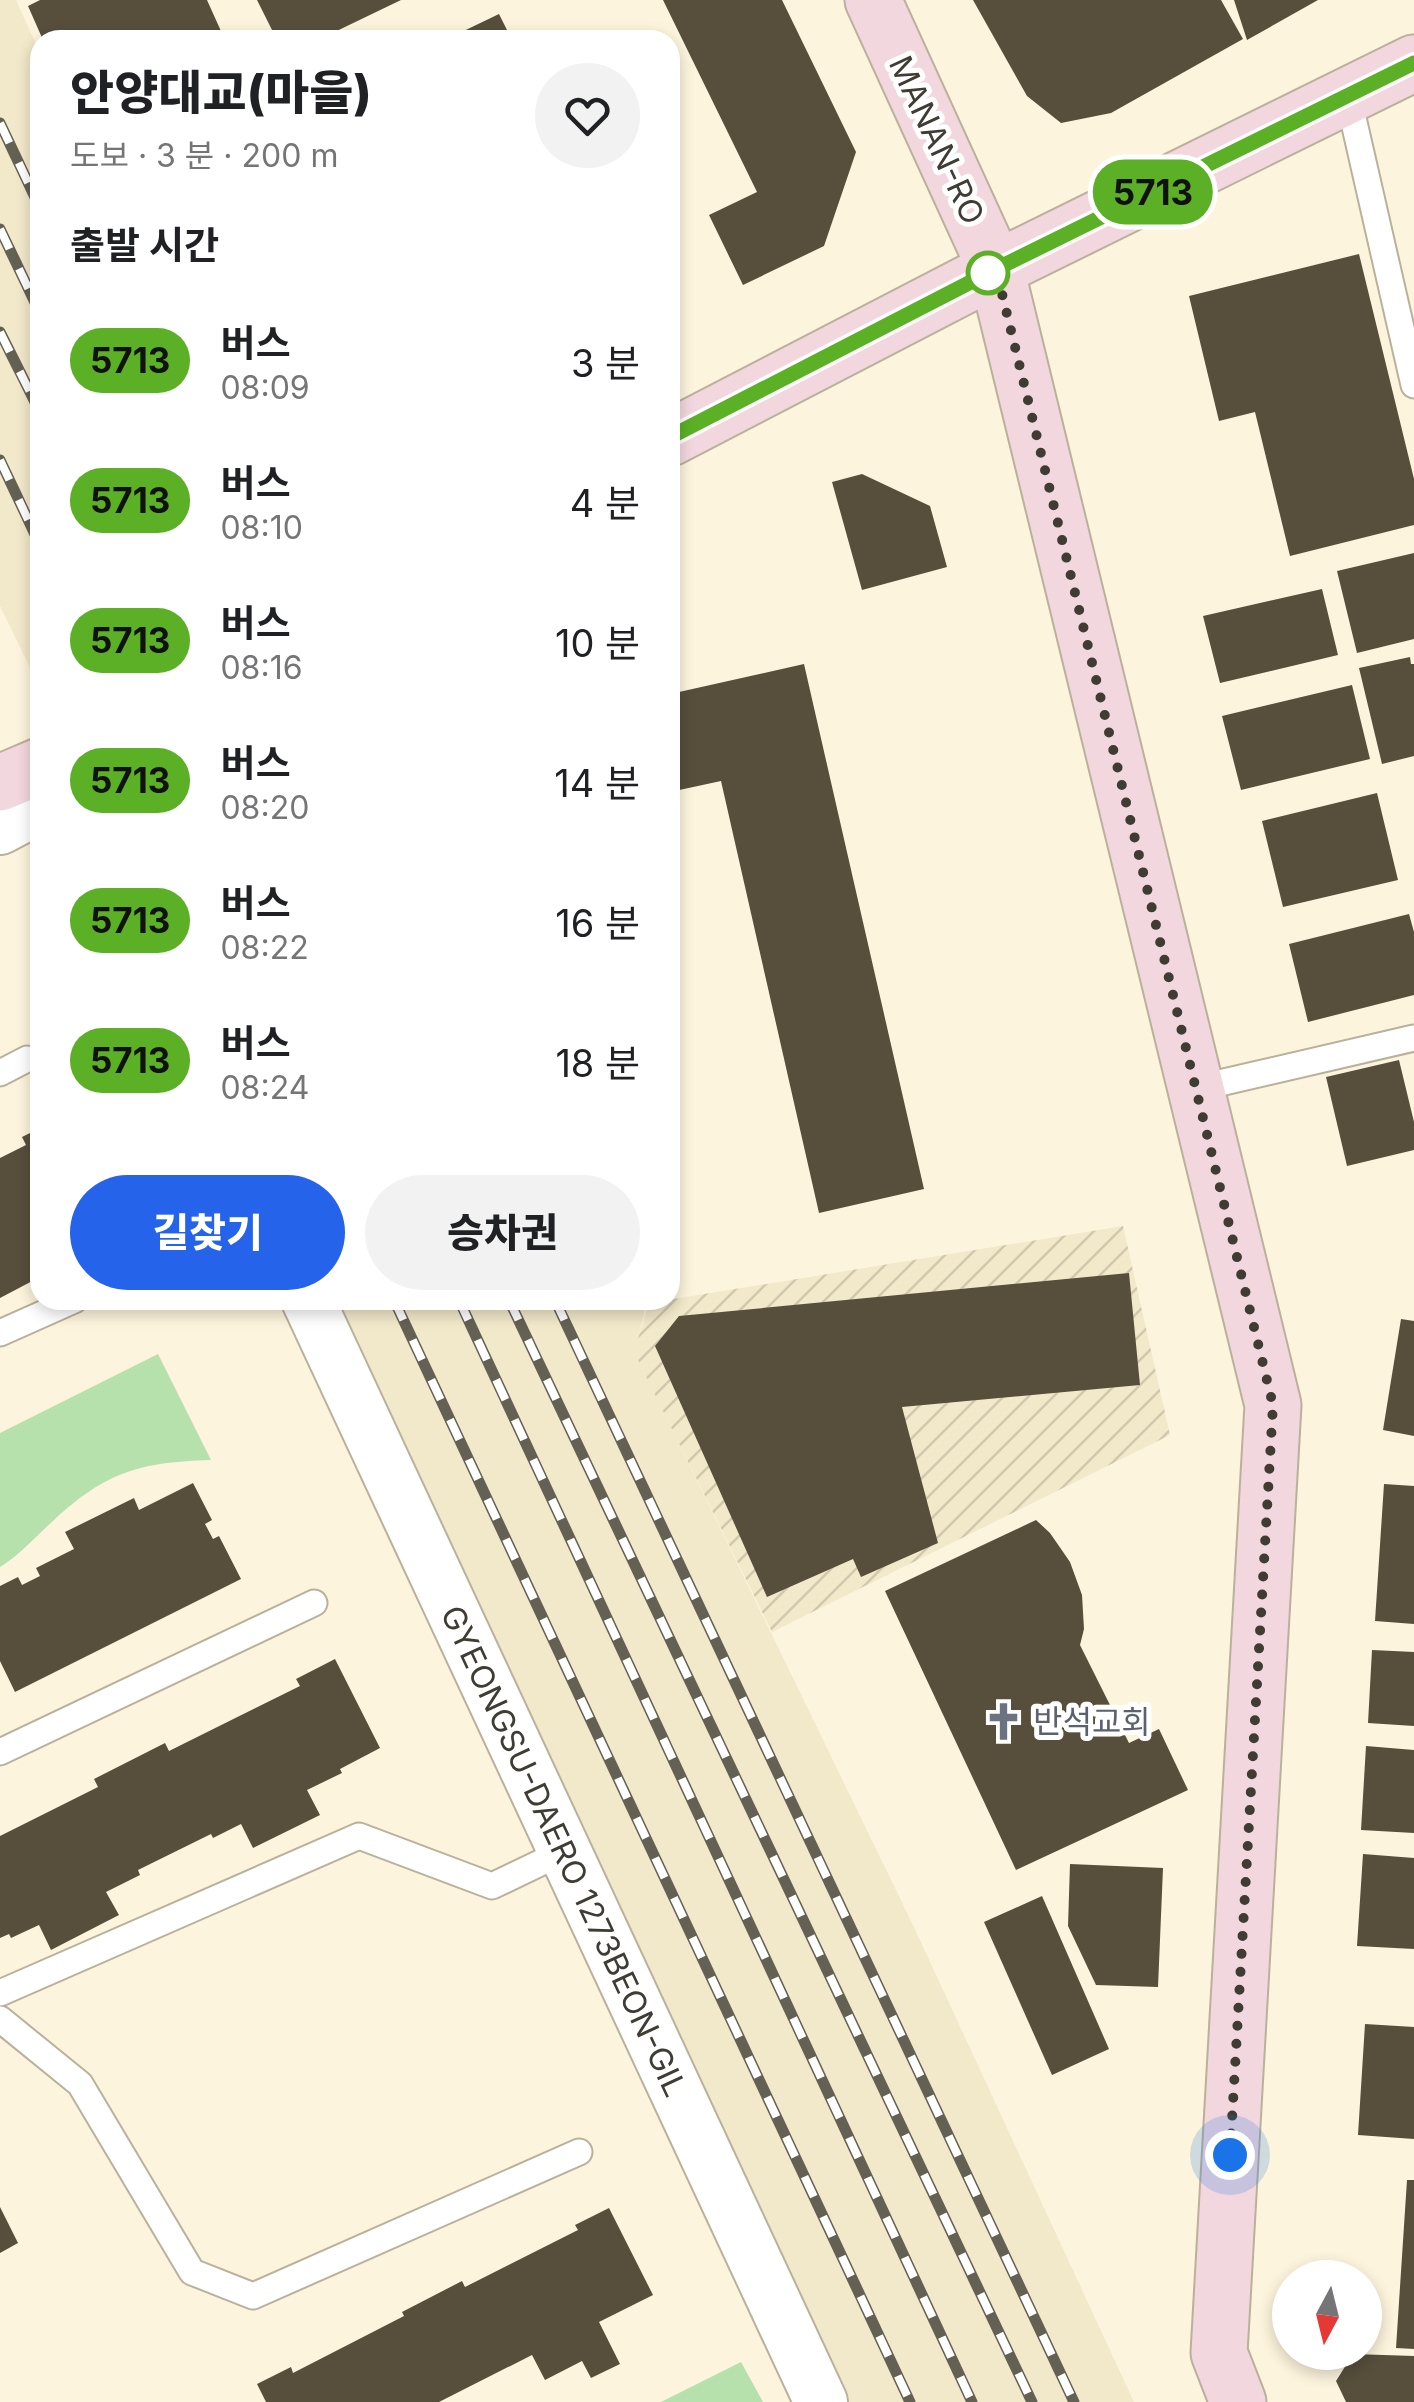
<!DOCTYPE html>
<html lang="ko">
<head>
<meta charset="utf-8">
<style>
	:root { --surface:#fff; --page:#f2f2f2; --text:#202124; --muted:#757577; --accent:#2563eb }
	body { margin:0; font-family:Inter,"Noto Sans KR",sans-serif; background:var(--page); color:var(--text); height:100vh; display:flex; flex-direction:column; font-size:38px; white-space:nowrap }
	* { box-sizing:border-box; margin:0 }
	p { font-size:32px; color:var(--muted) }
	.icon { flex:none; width:55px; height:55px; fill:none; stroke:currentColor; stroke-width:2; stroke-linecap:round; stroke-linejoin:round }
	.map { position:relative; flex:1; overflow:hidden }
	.side { position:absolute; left:30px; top:30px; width:650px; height:1280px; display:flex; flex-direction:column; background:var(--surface); border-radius:30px; box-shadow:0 5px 15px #0003 }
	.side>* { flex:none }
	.badge { padding:0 20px; border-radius:32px; font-size:35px; line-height:65px }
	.needle { width:65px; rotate:187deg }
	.fabs { position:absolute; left:1272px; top:2260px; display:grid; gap:20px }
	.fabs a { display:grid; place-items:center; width:110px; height:110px; border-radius:50%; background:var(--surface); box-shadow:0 5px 15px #0003; font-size:50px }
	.you { position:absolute; width:50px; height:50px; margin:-25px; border:8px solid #fff; border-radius:50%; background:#1a73e8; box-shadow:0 0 0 15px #1a73e833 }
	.map>.badge { position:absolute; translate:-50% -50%; box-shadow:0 0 0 5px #fff }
	h2 { padding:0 40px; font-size:38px; line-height:90px }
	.round { display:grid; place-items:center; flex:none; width:105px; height:105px; border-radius:52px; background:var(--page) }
	.head { display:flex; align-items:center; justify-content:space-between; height:170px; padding:0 40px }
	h1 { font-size:48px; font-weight:800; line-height:75px }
	.action { display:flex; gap:20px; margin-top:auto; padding:20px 40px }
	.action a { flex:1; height:115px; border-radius:60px; background:var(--accent); color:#fff; font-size:40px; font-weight:800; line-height:115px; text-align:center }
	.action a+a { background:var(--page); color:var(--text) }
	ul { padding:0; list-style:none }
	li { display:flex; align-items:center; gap:30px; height:140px; padding:0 40px }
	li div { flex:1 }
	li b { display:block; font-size:38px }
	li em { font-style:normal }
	li .badge { min-width:110px; font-weight:700; text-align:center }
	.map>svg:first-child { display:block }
	.built { fill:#f2e8ca }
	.industrial { fill:url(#industrial-furrows) }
	.green { fill:#b6e0ac }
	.building { fill:#574f3c }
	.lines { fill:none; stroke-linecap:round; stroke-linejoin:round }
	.lane-casing { stroke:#b9b19b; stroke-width:29 }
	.street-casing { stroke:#b9b19b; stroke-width:56 }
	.secondary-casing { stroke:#b9b19b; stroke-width:59 }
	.lane { stroke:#fff; stroke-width:25 }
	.street { stroke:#fff; stroke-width:52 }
	.secondary { stroke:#f3d7de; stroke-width:55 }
	.rail-casing { stroke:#646054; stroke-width:11 }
	.rail { stroke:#fff; stroke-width:8; stroke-dasharray:22; stroke-linecap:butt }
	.line-casing { stroke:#fff; stroke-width:22 }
	.line { stroke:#5bb025; stroke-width:15 }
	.walk { stroke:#3f3c33; stroke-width:10; stroke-dasharray:0 18 }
	.stop-dot { fill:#fff; stroke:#5bb025; stroke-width:5 }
	.labels { text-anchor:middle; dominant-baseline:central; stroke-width:10; stroke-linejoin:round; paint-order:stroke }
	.street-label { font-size:32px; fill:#3f3c33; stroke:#fff }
	.worship-label { font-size:32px; fill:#5b616d; stroke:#fff; text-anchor:start }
</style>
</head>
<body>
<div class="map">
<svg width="1414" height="2402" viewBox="0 0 1414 2402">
	<defs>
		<pattern id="industrial-furrows" width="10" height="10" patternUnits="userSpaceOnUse" patternTransform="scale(2.5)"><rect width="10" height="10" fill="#f2e8ca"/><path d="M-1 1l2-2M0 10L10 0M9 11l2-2" fill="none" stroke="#d1c8ae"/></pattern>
	</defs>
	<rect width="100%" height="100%" fill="#fdf4dd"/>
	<!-- built -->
	<path class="built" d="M0 0H16L40 53V688L0 606Z
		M331 1300H647L635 1353 912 1923 1134 2402H849L774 2235Z"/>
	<!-- industrial -->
	<path class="industrial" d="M1123 1226 1170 1435 772 1632 634 1352 649 1303Z"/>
	<!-- green -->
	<path class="green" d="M158 1354 211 1460C140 1462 106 1472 54 1520 36 1536 20 1555 0 1567V1433Z
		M741 2362 763 2402H661Z"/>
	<!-- building -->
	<path class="building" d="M40 0H207L225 40H43L28 6Z
		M257 0H401L318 40H277Z
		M663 0H782L856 152 824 246 743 285 709 215 757 192Z
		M973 0H1221L1243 39 1111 113 1061 123 1027 96Z
		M1234 0H1318L1247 40Z
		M499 14 512 40H445Z
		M1359 254 1414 479V525L1290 556 1255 412 1219 421 1189 296Z
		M862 474 930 506 947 567 862 590 832 482Z
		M1414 553V639L1357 653 1337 571Z
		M1322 589 1338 655 1220 683 1203 616Z
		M1410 657 1411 664H1414V756L1382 764 1359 668Z
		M804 664 924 1189 819 1213 721 781 670 792V694Z
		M1352 685 1370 759 1241 790 1222 716Z
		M1377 793 1398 880 1283 907 1262 821Z
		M1409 914 1414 932V995L1308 1022 1289 944Z
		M1399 1060 1414 1122V1150L1347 1166 1326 1077Z
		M40 1128V1247L35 1250 40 1260V1277L0 1298V1158L26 1145 22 1137Z
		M1129 1273 1140 1385 902 1407 938 1543 861 1577 853 1559 767 1597 655 1346 679 1316Z
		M1401 1319 1414 1321V1436L1383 1430Z
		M193 1483 212 1520 205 1524 213 1539 219 1536 241 1579 15 1692 0 1661V1586L18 1577 22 1585 40 1576 36 1568 74 1549 65 1532 134 1498 139 1510Z
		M1384 1484 1414 1486V1624L1375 1621Z
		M1036 1520 1050 1533 1070 1562 1082 1595 1084 1629 1080 1645 1129 1743 1159 1729 1188 1790 1016 1870 885 1591Z
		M1372 1650 1414 1652V1726L1368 1723Z
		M335 1659 380 1748 340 1769 342 1773 307 1790 320 1815 253 1848 241 1824 213 1838 211 1834 138 1870 140 1875 106 1892 119 1915 51 1950 39 1925 11 1938 9 1934 0 1938V1836L98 1787 94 1779 165 1743 169 1751 300 1686 296 1679Z
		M1366 1746 1414 1750V1833L1361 1830Z
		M1363 1854 1414 1858V1949L1357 1946Z
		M1070 1864 1163 1868 1158 1987 1096 1985 1068 1926Z
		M1042 1896 1109 2049 1052 2075 984 1922Z
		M1365 2024 1414 2027V2139L1358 2135Z
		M1407 2180H1414V2349L1396 2348Z
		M0 2207 18 2243 0 2253Z
		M609 2208 653 2295 599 2322 620 2364 591 2378 582 2361 545 2380 532 2355 439 2402H266L257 2384 291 2367 293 2373 404 2316 402 2312 462 2281 465 2287 578 2230 575 2225Z
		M1353 2354 1414 2356V2402H1346L1336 2381Z"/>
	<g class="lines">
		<defs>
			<path id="lane" d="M1348 96 1414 385
				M0 1073 27 1059
				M1198 1088 1414 1038
				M0 1333 74 1300
				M0 1752 314 1603
				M0 1993 359 1836 492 1886 565 1851
				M0 2019 80 2084 192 2272 253 2296 579 2152"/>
			<path id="street" d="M0 828 40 807
				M308 1300 821 2402"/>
			<path id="secondary" d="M873 0 996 269 1273 1405 1219 2353 1238 2402
				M670 438 996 269 1414 63
				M0 783 40 766"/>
		</defs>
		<!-- lane casing -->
		<use href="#lane" class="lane-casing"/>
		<!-- street casing -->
		<use href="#street" class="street-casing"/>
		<!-- secondary casing -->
		<use href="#secondary" class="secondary-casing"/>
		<!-- lane -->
		<use href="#lane" class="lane"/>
		<!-- street -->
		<use href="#street" class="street"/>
		<!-- secondary -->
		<use href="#secondary" class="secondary"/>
		<defs>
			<path id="rail" d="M0 123 40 208
				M0 229 40 313
				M0 332 40 412
				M0 460 40 545
				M394 1300 910 2402
				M459 1300 972 2402
				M509 1300 1032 2402
				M555 1300 1074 2402"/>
		</defs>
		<!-- rail casing -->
		<use href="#rail" class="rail-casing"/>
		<!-- rail -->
		<use href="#rail" class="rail"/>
	</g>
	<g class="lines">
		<defs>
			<path id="line" d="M670 437 996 269 1414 63"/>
		</defs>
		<!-- line casing -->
		<use href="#line" class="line-casing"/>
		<!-- line -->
		<use href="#line" class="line"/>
		<!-- walk -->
		<path class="walk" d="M988 273 996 269 1273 1405 1230 2155"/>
	</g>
	<!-- icons -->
	<defs>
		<symbol id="church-bare" viewBox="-9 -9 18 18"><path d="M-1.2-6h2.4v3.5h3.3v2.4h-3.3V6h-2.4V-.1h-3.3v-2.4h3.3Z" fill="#6b7280" stroke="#fff" stroke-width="2.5" paint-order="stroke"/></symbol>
	</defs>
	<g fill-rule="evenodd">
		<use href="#church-bare" x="976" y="1694" width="55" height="55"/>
	</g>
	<!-- markers -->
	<circle class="stop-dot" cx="988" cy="273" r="20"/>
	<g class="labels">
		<!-- street labels -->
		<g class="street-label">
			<text transform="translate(937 140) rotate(65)">MANAN-RO</text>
			<text transform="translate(564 1851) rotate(65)">GYEONGSU-DAERO 1273BEON-GIL</text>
		</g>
		<!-- worship labels -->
		<g class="worship-label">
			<text x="1033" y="1721">반석교회</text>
		</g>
	</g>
</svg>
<div class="fabs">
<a><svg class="needle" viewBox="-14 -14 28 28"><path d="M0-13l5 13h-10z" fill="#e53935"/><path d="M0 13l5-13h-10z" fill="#757577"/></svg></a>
</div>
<div class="you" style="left:1230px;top:2155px"></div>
<b class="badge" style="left:1153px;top:192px;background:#5bb025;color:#111">5713</b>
<section class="side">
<div class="head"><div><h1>안양대교(마을)</h1><p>도보 · 3 분 · 200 m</p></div><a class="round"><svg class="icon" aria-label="heart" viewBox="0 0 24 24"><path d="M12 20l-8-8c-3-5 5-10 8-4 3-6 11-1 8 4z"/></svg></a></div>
<h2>출발 시간</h2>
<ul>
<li><span class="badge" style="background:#5bb025;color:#111">5713</span><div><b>버스</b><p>08:09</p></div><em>3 분</em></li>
<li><span class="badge" style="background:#5bb025;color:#111">5713</span><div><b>버스</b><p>08:10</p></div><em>4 분</em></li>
<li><span class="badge" style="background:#5bb025;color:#111">5713</span><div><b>버스</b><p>08:16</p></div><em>10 분</em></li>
<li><span class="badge" style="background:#5bb025;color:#111">5713</span><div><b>버스</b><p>08:20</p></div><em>14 분</em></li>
<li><span class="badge" style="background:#5bb025;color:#111">5713</span><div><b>버스</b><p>08:22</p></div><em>16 분</em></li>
<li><span class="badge" style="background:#5bb025;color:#111">5713</span><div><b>버스</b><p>08:24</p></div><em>18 분</em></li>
</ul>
<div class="action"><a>길찾기</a><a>승차권</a></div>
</section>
</div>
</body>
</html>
